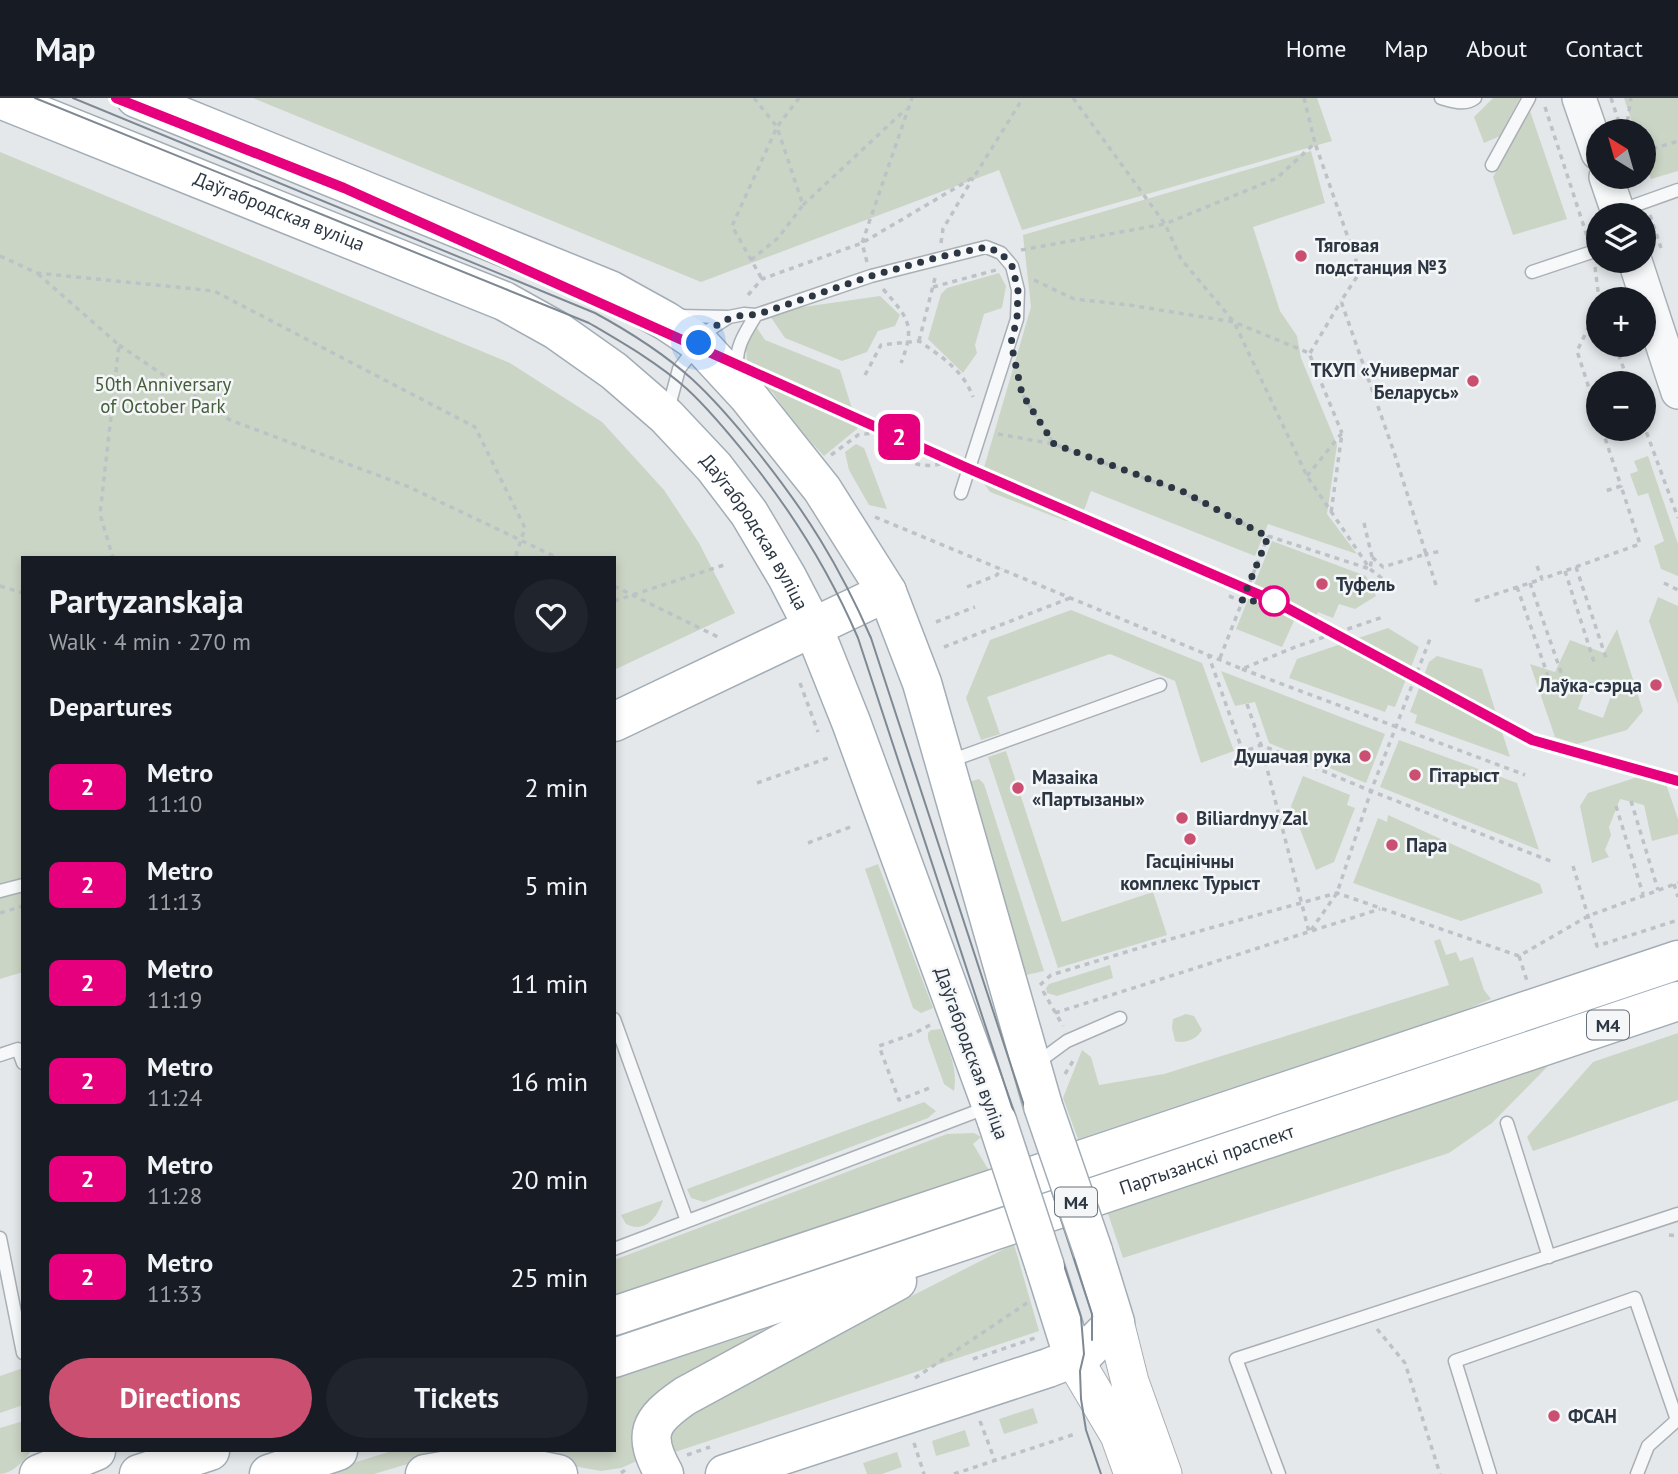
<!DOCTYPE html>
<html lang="en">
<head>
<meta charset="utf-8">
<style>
	:root { --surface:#171b24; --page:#20242c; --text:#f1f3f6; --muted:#9ea1a6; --line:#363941; --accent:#ca4f71 }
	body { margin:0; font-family:"PT Sans",sans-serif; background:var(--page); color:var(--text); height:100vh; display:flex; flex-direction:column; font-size:26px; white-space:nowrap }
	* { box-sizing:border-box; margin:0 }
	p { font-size:23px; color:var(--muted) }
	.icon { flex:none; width:38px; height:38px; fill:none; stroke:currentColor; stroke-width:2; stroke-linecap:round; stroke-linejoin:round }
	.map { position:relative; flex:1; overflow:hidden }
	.panel { position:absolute; left:21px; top:458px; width:595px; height:896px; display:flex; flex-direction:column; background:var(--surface); border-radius:0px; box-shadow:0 4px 10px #0003 }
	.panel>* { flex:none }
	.badge { padding:0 14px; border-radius:10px; font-size:24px; line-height:46px }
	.needle { width:46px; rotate:323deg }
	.tools { position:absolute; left:1586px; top:21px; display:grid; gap:14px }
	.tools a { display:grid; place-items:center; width:70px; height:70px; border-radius:50%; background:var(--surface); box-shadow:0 4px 10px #0003; font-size:35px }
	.you { position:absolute; width:35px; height:35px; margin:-18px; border:5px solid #fff; border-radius:50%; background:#1a73e8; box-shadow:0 0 0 10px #1a73e833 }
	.map>.badge { position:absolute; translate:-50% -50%; box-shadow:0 0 0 4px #fff }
	h2 { padding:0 28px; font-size:26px; line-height:63px }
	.round { display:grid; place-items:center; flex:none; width:74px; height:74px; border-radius:37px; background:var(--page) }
	.overview { display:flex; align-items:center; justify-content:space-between; height:119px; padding:0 28px }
	h1 { font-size:33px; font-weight:800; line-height:52px }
	.action { display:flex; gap:14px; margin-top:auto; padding:14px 28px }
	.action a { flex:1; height:80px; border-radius:42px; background:var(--accent); color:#fff; font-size:28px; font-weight:800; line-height:80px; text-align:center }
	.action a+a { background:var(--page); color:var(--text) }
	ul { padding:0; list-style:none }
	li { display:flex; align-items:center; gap:21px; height:98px; padding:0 28px }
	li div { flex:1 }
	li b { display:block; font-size:26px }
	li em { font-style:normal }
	li .badge { min-width:77px; font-weight:700; text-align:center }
	header { display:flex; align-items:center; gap:42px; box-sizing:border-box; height:98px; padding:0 35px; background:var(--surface); border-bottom:2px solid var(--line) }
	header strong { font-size:33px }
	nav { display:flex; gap:38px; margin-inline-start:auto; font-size:24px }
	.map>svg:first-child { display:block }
	.green { fill:#cbd5c5; fill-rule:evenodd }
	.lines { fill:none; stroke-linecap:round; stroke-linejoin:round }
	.service-casing { stroke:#a9afb5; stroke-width:15 }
	.tertiary-casing { stroke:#a9afb5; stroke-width:36 }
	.secondary-casing { stroke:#a9afb5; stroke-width:39 }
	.primary-casing { stroke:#a3adb6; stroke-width:41 }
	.path { stroke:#bdc2c6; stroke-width:3.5; stroke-dasharray:5 5; stroke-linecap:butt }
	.service { stroke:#f6f8f9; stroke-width:12 }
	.tertiary { stroke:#f6f8f9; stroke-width:33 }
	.secondary { stroke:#fff; stroke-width:37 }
	.primary { stroke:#fff; stroke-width:38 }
	.tram { stroke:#7e8994; stroke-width:2 }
	.primary-bridge-casing { stroke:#a3adb6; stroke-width:41; stroke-linecap:butt }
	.primary-bridge { stroke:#fff; stroke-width:38 }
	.line-casing { stroke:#fff; stroke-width:16 }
	.line { stroke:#e6007e; stroke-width:10 }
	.walk { stroke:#2c3743; stroke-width:7; stroke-dasharray:0 12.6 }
	.poi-dot { fill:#ca4f71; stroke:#f4f6f8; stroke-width:2.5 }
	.stop-dot { fill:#fff; stroke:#e6007e; stroke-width:3.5 }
	.labels { text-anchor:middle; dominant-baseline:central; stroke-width:5; stroke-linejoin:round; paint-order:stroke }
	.shield { fill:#f4f6f8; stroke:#687079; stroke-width:2 }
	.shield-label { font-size:18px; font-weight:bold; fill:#2c3743 }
	.street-label { font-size:19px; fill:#2c3743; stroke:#f4f6f8 }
	.poi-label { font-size:19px; font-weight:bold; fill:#2c3743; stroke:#f4f6f8; text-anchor:start }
	.park-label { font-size:19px; fill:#455e3a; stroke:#f4f6f8 }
</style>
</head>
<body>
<header>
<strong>Map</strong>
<nav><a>Home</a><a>Map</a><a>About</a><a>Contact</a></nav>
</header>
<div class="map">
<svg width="1678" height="1376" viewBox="0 0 1678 1376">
	<rect width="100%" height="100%" fill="#e4e8eb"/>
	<!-- green -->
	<path class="green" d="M253 0H1317L1332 43 1022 132 999 72 701 184Z
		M1493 0H1520L1500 38 1484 45 1474 19Z
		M1624 0H1678V73L1651 81 1643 59V33H1635Z
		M1530 13 1567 121 1513 137 1493 79Z
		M1311 53 1325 105 1253 129 1280 213 1297 238 1301 260 1337 347 1327 416 1357 456 1268 426 1255 458 1091 393C1084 410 1086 419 1066 423L990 394 983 384V373L1031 209 1023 137Z
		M0 54 510 265 602 324 664 392 699 445 735 515 614 572V460H23V874L0 881Z
		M999 175 1006 188 1002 210 984 216 975 247 977 255 963 275 928 241 941 196 947 190Z
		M880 198 900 217 895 228 878 233 867 254 842 263 785 240 770 218 789 211Z
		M755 227 765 242 840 272 858 330 824 358 795 327 773 295 752 276 747 265 746 246Z
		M856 346 864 350 887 411 869 407 849 372 845 354Z
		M1648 358 1678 446V478L1661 471 1654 448 1664 443 1648 395 1638 398 1630 376 1638 373 1634 363Z
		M1272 443 1366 478 1376 498 1355 511 1339 506 1333 520 1318 514 1311 530 1294 523 1282 549 1236 531Z
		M1658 499 1678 508V606L1649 523Z
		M1071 512 1202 565 1234 653 1201 665 1175 583 1110 556 987 599 1000 636 981 642 966 600 990 542Z
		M1388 530 1419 549 1395 609 1388 607 1385 614 1289 580 1297 561Z
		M1617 531 1643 613 1627 632 1577 646 1555 639 1530 566 1555 574 1570 542 1604 555ZM1587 586 1612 595 1603 620 1578 611Z
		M1437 558 1482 571 1510 659 1415 625 1417 617 1410 614 1429 564Z
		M1221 573 1385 636 1366 685 1269 645 1255 604 1235 608Z
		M1399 642 1517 685 1539 752 1380 689Z
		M1006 653 1062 824 1153 794 1167 837 1058 870 988 659Z
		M1644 677 1664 680 1678 721V736L1652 743 1644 707 1620 701 1609 729 1611 737 1605 752 1609 759 1592 765 1580 708 1588 695Z
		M1303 678 1350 697 1347 707 1355 710 1334 764 1316 772 1291 708Z
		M979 681 984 686 1044 873 1022 878 968 684Z
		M1388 717 1540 786 1543 795 1461 823 1353 785 1378 720 1387 724Z
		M878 766 933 910 921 915 913 910 865 771Z
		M1440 841 1446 857 1456 854 1460 863 1473 859 1484 892 1491 901 1465 912 1078 1041 1063 1000 1082 952 1091 959 1099 987 1164 976 1449 887 1434 843Z
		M1110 867 1113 880 1057 898 1047 895 1046 890 1049 886Z
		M1186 916 1194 918 1202 932C1197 941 1185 946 1175 943L1172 930 1173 921Z
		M941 931C949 952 958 971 954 993L944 986 928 941V935L931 932Z
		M1678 935V1002L1533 1053 1527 1039 1593 964Z
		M1550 966 1492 1025 1449 1055 1123 1160 1107 1113Z
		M924 1004 936 1013 928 1020 704 1104 691 1100 687 1091Z
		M974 1035 981 1039 973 1046 990 1074 614 1201V1162L947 1036Z
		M663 1102C658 1118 646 1136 626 1126L621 1117Z
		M1014 1146 1039 1233 669 1356V1327L693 1309Z
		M790 1223 639 1362 621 1370 601 1373 506 1356 438 1357 374 1376H317L392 1353H614V1281Z
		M23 1270V1307L0 1315V1278Z
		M1033 1310 1038 1325 1004 1336 999 1321Z
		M23 1323V1353H31C24 1363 13 1375 0 1376V1330Z
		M965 1332 970 1348 936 1358 932 1343Z
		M897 1354 902 1369 882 1376H867L863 1365Z"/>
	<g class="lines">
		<defs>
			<path id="service" d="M1441 0C1452 3 1465 8 1475 0
				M1492 67 1529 0
				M1619 113 1678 92
				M1532 174 1598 152
				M678 218 729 219 744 216 756 217 871 178 986 149 1001 155 1012 168 1018 192 1017 221 961 395
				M737 271C735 249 745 235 756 217
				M668 312 679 271 709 232 729 219
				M950 663 1160 587
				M0 793 23 787
				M614 921 687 1123
				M0 957 18 951 23 965
				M1037 965 1067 943 1120 920
				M1507 1025 1549 1159
				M0 1140 23 1255
				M614 1151 988 1009
				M1279 1376 1236 1261 1678 1116
				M1490 1376 1455 1263 1635 1200 1677 1322 1648 1348 1637 1376"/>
			<path id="tertiary" d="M1579 0 1598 55
				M1606 79 1619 117
				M1635 163 1678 294"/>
			<path id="secondary" d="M1115 1224 1130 1284 1163 1376
				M1074 1261 1119 1337 1133 1376"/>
			<g id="primary">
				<path d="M136 0 610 192 666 223 699 245 747 297 822 391 887 494 922 585 1043 1008"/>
				<path id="s1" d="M0 1 504 203 556 232 614 273 666 318 714 369 749 415 787 479 813 529 851 624 997 1023"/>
				<path d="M614 624 887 494"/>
				<path d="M1045 1169 1074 1261"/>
				<path d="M614 1218 1678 862"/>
				<path id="s2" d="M614 1260 1678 903"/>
				<path d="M39 1376 96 1353"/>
				<path d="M139 1376 210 1353"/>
				<path d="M269 1376 338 1353"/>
				<path d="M425 1376 477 1367 524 1369 558 1376"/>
				<path d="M664 1376C642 1336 649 1323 685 1298L897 1183"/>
				<path d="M725 1376 1048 1270 1084 1256 1115 1224 1093 1153"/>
			</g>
		</defs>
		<!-- service casing -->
		<use href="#service" class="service-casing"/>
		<!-- tertiary casing -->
		<use href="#tertiary" class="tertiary-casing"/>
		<!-- secondary casing -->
		<use href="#secondary" class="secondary-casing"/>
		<!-- primary casing -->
		<use href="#primary" class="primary-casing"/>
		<!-- path -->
		<path class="path" d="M754 0 777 29 732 128 762 181
			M1073 0 1165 126 1277 80 1315 45 1304 0
			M1611 0 1622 33
			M1545 9 1587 138
			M1626 33 1631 0
			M1643 54 1678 43
			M803 107 906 11
			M1650 117 1661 150
			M941 145 943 131 973 80
			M1021 152 1165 126 1181 161 1234 224 1307 378 1370 471 1393 489
			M0 158 37 175 214 193 475 329 525 430 515 460
			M751 162 778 140 803 107 777 29 799 0
			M867 164 862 145 912 0
			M1595 169 1599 201
			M38 176 119 247 100 416 113 460
			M1034 182 1074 201 1129 207 1234 224 1309 255 1342 335
			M933 189 996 172
			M883 191C908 220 916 227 901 265
			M748 197 762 181 862 145 974 79 1023 0
			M1598 210 1577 253 1598 318
			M919 243 935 180
			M119 247 230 322 409 389 558 460
			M1615 247 1629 285
			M1310 255 1341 203
			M865 277 881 247 919 243C942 259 963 272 973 299
			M1018 278 1022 296 1054 346
			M1643 325 1678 420
			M1602 331 1621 388 1602 394
			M998 336 1054 346 1183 395 1268 438 1370 471 1372 459 1383 469 1426 456 1395 357 1341 203 1360 174 1315 45
			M887 356C910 365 932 375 954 359
			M831 357 858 337 880 334
			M1307 378 1342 335 1331 415
			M875 419 1242 571 1295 549 1383 519
			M1364 425 1372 459
			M1537 468 1542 481 1640 446 1621 388
			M1576 469 1607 563
			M1565 473 1595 567
			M1530 485 1562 577
			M1664 485 1678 492
			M1436 487 1426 456 1442 453
			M0 488 23 495
			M614 488 718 539
			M967 489 997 477 1001 470
			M1517 489 1549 581
			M1229 498 1242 503
			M614 503 724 467
			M1475 503 1542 481
			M936 524 975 509
			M944 549 1070 500
			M1208 556 1243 654 1261 647 1371 693 1553 764
			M1220 560 1268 438
			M1242 571 1525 677
			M800 585 818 634
			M1247 606 1261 647 1309 834
			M757 685 828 660
			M1631 703 1658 792
			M1616 708 1643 796
			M808 745 853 728
			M1573 768 1597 848 1678 822
			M1674 786 1678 799
			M0 815 23 808
			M1311 832 1337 795 1371 693 1430 541
			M1519 858 1527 883
			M1040 887 1051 877 1149 847 1337 795 1519 858 1588 818 1678 785
			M1043 893 1063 928
			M1055 915 1380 811
			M930 927 913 936 879 948 899 1002 932 989
			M1065 976 1073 963
			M1669 1137 1678 1138
			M1377 1231 1405 1265 1440 1376
			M973 1261 1038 1239
			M915 1280 1027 1205
			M980 1323 995 1363
			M914 1345 924 1376
			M687 1357 710 1349
			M621 1375 628 1370
			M954 1376 1075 1336"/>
		<!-- service -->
		<use href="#service" class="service"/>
		<!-- tertiary -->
		<use href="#tertiary" class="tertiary"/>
		<!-- secondary -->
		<use href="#secondary" class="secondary"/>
		<!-- primary -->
		<use href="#primary" class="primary"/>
		<!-- tram -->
		<path class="tram" d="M35 0 589 225C623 245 658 265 687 291 710 312 731 338 751 363 795 418 830 475 858 540L1081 1219 1084 1256 1080 1273 1081 1301 1086 1332 1101 1376
			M73 0 595 215C630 234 663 255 692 281 716 303 737 328 757 353 806 414 839 467 871 540L1035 1041
			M1051 1091 1092 1216V1242"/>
		<defs>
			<path id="primary-bridge" d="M1043 1008 1093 1153
				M997 1023 1045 1169"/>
		</defs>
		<!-- primary-bridge casing -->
		<use href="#primary-bridge" class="primary-bridge-casing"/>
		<!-- primary-bridge -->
		<use href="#primary-bridge" class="primary-bridge"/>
	</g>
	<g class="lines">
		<defs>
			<path id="line" d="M116 0 344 90 965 369 1274 503 1532 642 1678 683"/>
		</defs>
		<!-- line casing -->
		<use href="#line" class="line-casing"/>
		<!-- line -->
		<use href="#line" class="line"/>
		<!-- walk -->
		<path class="walk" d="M699 245C714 226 731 215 756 217L871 178 939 159 986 149 1001 155 1012 168 1018 192 1017 221 1011 245 1022 296 1054 346 1184 394 1268 439 1242 503H1274"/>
	</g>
	<!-- markers -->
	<g class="poi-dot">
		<circle cx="1301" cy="158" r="7"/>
		<circle cx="1473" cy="283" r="7"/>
		<circle cx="1322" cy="486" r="7"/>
		<circle cx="1656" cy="587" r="7"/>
		<circle cx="1365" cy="658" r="7"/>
		<circle cx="1415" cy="677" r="7"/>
		<circle cx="1018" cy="690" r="7"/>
		<circle cx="1182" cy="720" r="7"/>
		<circle cx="1190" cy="741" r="7"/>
		<circle cx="1392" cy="747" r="7"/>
		<circle cx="1554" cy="1318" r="7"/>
	</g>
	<circle class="stop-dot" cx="1274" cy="503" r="14"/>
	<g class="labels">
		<!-- shield labels -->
		<g class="shield">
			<rect x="1587" y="912.5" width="42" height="29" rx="5"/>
			<rect x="1055" y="1089.5" width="42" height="29" rx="5"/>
		</g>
		<g class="shield-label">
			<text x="1608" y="927">М4</text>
			<text x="1076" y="1104">М4</text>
		</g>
		<!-- street labels -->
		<g class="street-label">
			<text stroke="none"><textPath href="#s1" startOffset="301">Даўгабродская вуліца</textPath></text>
			<text stroke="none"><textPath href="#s1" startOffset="889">Даўгабродская вуліца</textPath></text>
			<text transform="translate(972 955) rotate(70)">Даўгабродская вуліца</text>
			<text stroke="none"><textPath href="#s2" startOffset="625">Партызанскі праспект</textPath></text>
		</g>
		<!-- poi labels -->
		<g class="poi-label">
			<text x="1315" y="147">Тяговая<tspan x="1315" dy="22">подстанция №3</tspan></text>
			<text x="1459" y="272" text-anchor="end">ТКУП «Универмаг<tspan x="1459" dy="22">Беларусь»</tspan></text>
			<text x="1336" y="486">Туфель</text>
			<text x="1642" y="587" text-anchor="end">Лаўка-сэрца</text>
			<text x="1351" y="658" text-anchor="end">Душачая рука</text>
			<text x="1429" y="677">Гітарыст</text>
			<text x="1032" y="679">Мазаіка<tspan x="1032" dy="22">«Партызаны»</tspan></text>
			<text x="1196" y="720">Biliardnyy Zal</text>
			<text x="1406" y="747">Пара</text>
			<text x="1190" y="763" text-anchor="middle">Гасцінічны<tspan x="1190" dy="22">комплекс Турыст</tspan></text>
			<text x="1568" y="1318">ФСАН</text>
		</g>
		<!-- park labels -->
		<g class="park-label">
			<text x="163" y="286">50th Anniversary<tspan x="163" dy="22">of October Park</tspan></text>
		</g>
	</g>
</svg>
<div class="tools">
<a><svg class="needle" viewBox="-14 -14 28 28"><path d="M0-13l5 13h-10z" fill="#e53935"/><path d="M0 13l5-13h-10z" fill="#9ea1a6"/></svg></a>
<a><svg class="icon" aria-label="layers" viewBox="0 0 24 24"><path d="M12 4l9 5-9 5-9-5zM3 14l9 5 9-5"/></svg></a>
<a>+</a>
<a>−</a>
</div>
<div class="you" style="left:699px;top:245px"></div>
<b class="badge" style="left:899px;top:339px;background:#e6007e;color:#fff">2</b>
<section class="panel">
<div class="overview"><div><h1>Partyzanskaja</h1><p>Walk · 4 min · 270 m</p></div><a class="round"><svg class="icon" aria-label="heart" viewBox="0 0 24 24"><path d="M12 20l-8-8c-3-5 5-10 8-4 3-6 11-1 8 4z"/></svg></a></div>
<h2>Departures</h2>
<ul>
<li><span class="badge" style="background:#e6007e;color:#fff">2</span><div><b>Metro</b><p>11:10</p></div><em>2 min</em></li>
<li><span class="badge" style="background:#e6007e;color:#fff">2</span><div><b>Metro</b><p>11:13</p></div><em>5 min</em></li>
<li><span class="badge" style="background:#e6007e;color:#fff">2</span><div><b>Metro</b><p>11:19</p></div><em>11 min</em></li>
<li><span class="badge" style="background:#e6007e;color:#fff">2</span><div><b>Metro</b><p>11:24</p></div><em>16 min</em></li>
<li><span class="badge" style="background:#e6007e;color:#fff">2</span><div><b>Metro</b><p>11:28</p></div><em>20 min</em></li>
<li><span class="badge" style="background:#e6007e;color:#fff">2</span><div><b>Metro</b><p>11:33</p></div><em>25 min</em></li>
</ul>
<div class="action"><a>Directions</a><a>Tickets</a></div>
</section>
</div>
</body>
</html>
